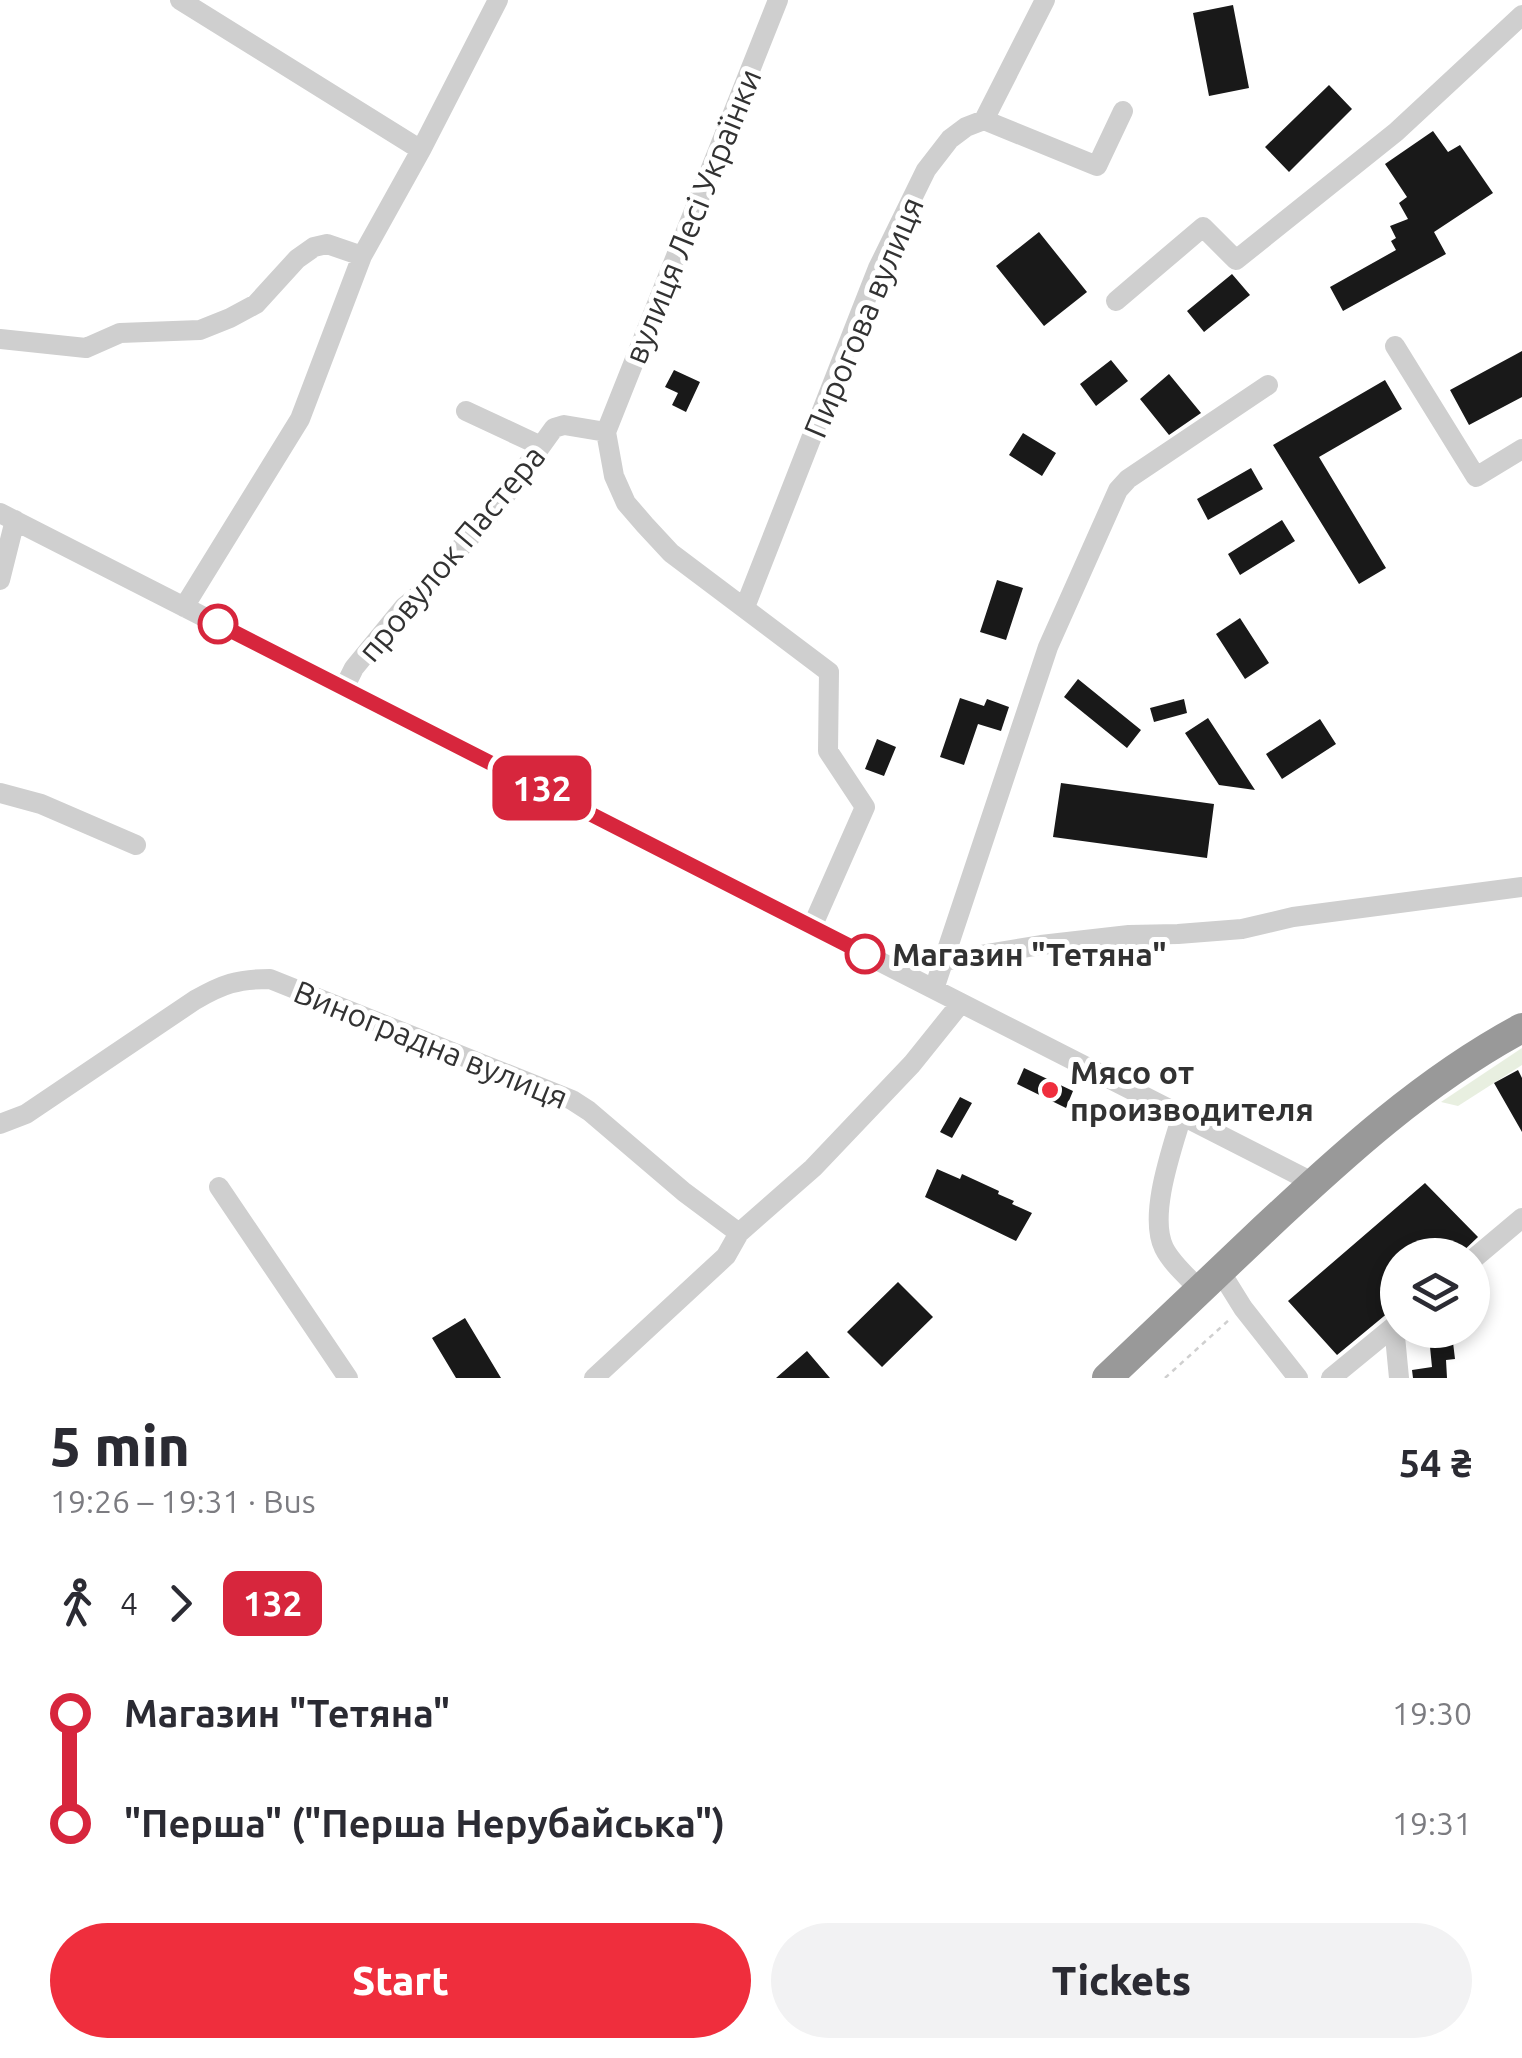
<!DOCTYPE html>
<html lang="en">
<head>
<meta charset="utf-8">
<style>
	:root { --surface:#fff; --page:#f2f2f3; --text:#2b2b33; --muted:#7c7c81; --accent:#ef2e3d }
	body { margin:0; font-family:Ubuntu,sans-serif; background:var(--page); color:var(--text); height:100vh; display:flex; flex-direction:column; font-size:38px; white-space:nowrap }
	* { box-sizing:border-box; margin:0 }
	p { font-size:32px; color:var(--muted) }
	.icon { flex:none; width:55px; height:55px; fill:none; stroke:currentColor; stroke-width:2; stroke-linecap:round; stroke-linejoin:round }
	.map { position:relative; height:1378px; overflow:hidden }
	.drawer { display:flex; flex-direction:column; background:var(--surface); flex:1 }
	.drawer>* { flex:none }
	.badge { padding:0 20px; border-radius:15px; font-size:35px; line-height:65px }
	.controls { position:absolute; left:1380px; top:1238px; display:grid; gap:20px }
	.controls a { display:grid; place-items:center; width:110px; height:110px; border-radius:50%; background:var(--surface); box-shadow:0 5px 15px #0003; font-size:50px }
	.map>.badge { position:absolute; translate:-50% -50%; box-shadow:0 0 0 5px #fff }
	.legs { display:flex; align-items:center; gap:15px; height:110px; padding:0 50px; font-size:32px }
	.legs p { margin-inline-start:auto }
	.headline { display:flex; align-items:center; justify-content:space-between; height:170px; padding:0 50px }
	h1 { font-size:55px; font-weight:800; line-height:75px }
	.action { display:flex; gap:20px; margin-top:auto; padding:20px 50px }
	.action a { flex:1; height:115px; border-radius:60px; background:var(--accent); color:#fff; font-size:40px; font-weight:800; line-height:115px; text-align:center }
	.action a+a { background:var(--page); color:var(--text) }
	ul { padding:0 50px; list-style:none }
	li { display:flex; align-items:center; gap:35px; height:110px; font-size:38px }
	li i { display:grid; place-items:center; width:15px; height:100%; margin:0 12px; background:currentColor }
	li i::after { content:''; width:25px; height:25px; margin:-12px; border:8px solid; border-radius:50%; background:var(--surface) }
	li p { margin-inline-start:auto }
	li:first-child i { background:linear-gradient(#0000 50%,currentColor 0) }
	li:last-child i { background:linear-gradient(currentColor 50%,#0000 0) }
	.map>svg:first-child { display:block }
	.grass { fill:#e8efe0 }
	.building { fill:#191919 }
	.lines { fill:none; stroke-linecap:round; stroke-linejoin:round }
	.path { stroke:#cfcfcf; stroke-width:2.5; stroke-dasharray:5 5; stroke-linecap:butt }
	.minor { stroke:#cfcfcf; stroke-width:20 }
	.highway { stroke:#999; stroke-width:30 }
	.line-1-casing { stroke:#fff; stroke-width:22 }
	.line-1 { stroke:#d7263d; stroke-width:15 }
	.stop-1-dot { fill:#fff; stroke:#d7263d; stroke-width:5 }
	.poi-dot { fill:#ef2e3d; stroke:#fff; stroke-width:4 }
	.labels { text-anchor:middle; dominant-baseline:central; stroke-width:10; stroke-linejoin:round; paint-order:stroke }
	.street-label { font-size:32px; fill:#323232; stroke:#fff }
	.stop-label { font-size:32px; font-weight:bold; fill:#323232; stroke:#fff; text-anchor:start }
	.poi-label { font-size:32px; font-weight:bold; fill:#323232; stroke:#fff; text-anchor:start }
</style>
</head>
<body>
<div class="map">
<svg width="1522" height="1378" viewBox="0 0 1522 1378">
	<rect width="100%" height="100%" fill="#fff"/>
	<!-- grass -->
	<path class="grass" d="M1522 1048V1065L1458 1106 1441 1102Z"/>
	<!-- building -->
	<path class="building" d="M1233 5 1249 88 1209 96 1193 13Z
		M1329 85 1352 109 1289 172 1265 147Z
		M1433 131 1448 152 1460 145 1493 193 1434 232 1446 254 1343 311 1330 287 1396 250 1391 241 1396 238 1390 226 1408 219 1399 203 1407 197 1385 164Z
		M1039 232 1087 292 1044 326 996 266Z
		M1232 274 1250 295 1204 332 1187 311Z
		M1522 351V397L1469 425 1450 390Z
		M1111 360 1128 381 1096 406 1080 384Z
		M674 370 700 382 686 412 672 405 678 393 665 387Z
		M1169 374 1201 413 1169 435 1140 399Z
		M1385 380 1402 409 1319 457 1386 568 1359 584 1273 445Z
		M1023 433 1056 453 1042 476 1009 455Z
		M1251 468 1263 489 1208 520 1197 499Z
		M1282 520 1295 541 1240 575 1228 554Z
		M997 580 1023 588 1006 640 980 632Z
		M1240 618 1269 663 1245 679 1216 634Z
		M1078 679 1141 730 1127 748 1064 697Z
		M960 698 984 706 987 699 1009 707 1001 731 978 724 964 765 940 757Z
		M1184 699 1187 713 1154 722 1150 708Z
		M1208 718 1255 790 1219 785 1185 733Z
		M1320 719 1336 744 1282 779 1266 754Z
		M877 739 896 747 884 776 865 769Z
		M1061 783 1214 804 1207 858 1053 837Z
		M1024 1068 1073 1091 1066 1108 1017 1084Z
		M1518 1070 1522 1078V1132L1494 1083Z
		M960 1097 972 1103 952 1138 940 1132Z
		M937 1169 960 1179 962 1174 999 1191 998 1194 1014 1201 1012 1204 1032 1213 1016 1241 925 1197Z
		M1425 1183 1478 1237 1459 1255H1398V1309L1389 1312 1337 1355 1288 1301Z
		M898 1282 933 1317 882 1367 847 1332Z
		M465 1318 501 1378H456L432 1338Z
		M1452 1334 1455 1359 1446 1360 1447 1378H1413L1412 1370 1432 1367 1429 1337Z
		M807 1351 830 1378H776Z"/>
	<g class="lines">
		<!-- path -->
		<path class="path" d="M1165 1378 1230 1319"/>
		<!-- minor -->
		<path class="minor" d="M180 0 421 150
			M984 120 1097 166 1123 111
			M1116 301 1203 227 1236 260 1396 132 1522 15
			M0 339 86 348 120 333 200 330 230 318 256 304 297 259 314 247 327 244 362 256
			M1395 346 1476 477 1522 449
			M466 411 541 446
			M606 432 778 0
			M0 513 1314 1183
			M0 580 15 520
			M184 607 300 419 362 256 421 150 498 0
			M745 607 878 268 926 170 950 139 966 127 984 120 1045 0
			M344 688 354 668 404 607 420 594 500 503 554 428 564 425 606 432 614 476 626 503 645 525 671 553 829 672 828 751 865 807 812 927
			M0 793 41 804 136 845
			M944 961 1041 945 1129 935 1178 934 1242 929 1293 917 1522 887
			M934 989 1048 647 1118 490 1128 479 1268 385
			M1182 1115C1172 1149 1148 1215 1164 1248 1172 1264 1188 1277 1200 1290
			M0 1124 26 1114 195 1000C223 984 237 979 270 979L572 1100 589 1111 684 1192 739 1233
			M219 1187 348 1378
			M1472 1260 1522 1218
			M1220 1271 1243 1308 1298 1378
			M1394 1326 1399 1378
			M594 1378 726 1256 739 1233 813 1168 912 1064 961 1003
			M1331 1378 1398 1323"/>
		<!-- highway -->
		<path class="highway" d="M1107 1378C1159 1329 1211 1279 1263 1230 1343 1155 1425 1080 1522 1028"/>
	</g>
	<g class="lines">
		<defs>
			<path id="line-1" d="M218 624 865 954"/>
		</defs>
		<!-- line-1 casing -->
		<use href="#line-1" class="line-1-casing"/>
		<!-- line-1 -->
		<use href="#line-1" class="line-1"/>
	</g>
	<!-- markers -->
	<g class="stop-1-dot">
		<circle cx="218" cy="624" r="18"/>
		<circle cx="865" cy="954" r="18"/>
	</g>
	<circle class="poi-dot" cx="1050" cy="1090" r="10"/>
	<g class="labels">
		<!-- street labels -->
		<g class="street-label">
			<text transform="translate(692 216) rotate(-68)">вулиця Лесі Українки</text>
			<text transform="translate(863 317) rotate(-67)">Пирогова вулиця</text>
			<text transform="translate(451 553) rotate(-50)">провулок Пастера</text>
			<text transform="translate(431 1044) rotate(22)">Виноградна вулиця</text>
		</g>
		<!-- stop labels -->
		<g class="stop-label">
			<text x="892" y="954">Магазин "Тетяна"</text>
		</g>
		<!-- poi labels -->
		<g class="poi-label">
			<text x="1070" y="1072">Мясо от<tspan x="1070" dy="37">производителя</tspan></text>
		</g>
	</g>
</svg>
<div class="controls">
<a><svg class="icon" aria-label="layers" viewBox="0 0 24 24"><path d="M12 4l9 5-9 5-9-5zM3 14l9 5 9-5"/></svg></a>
</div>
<b class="badge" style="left:542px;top:788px;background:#d7263d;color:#fff">132</b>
</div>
<section class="drawer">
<div class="headline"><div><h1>5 min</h1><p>19:26 – 19:31 · Bus</p></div><b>54 ₴</b></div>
<div class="legs"><svg class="icon" aria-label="walk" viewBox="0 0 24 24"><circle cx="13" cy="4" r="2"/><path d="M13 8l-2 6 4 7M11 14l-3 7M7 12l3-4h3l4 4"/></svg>4<svg class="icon" aria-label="forward" viewBox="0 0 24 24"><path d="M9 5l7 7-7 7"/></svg><b class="badge" style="background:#d7263d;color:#fff">132</b></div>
<ul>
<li><i style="color:#d7263d"></i><b>Магазин &quot;Тетяна&quot;</b><p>19:30</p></li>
<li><i style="color:#d7263d"></i><b>&quot;Перша&quot; (&quot;Перша Нерубайська&quot;)</b><p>19:31</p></li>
</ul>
<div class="action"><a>Start</a><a>Tickets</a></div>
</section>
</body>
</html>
